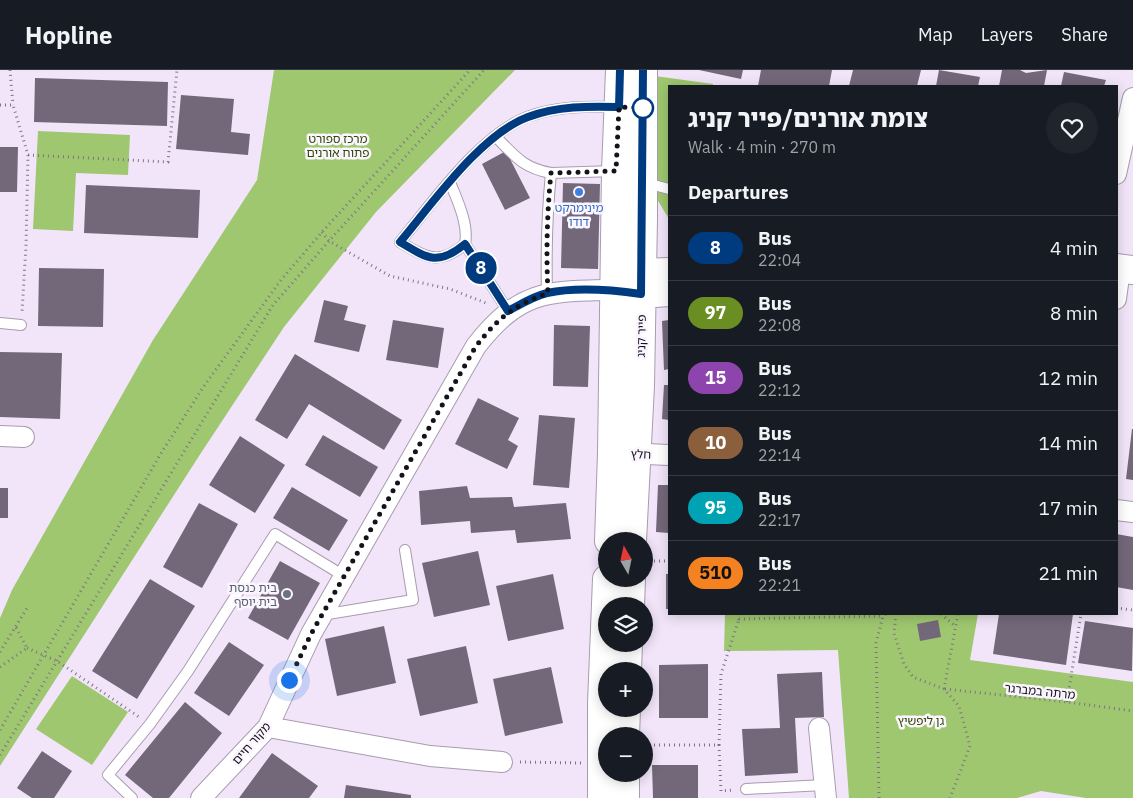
<!DOCTYPE html>
<html lang="en">
<head>
<meta charset="utf-8">
<style>
	:root { --surface:#171b24; --page:#20242c; --text:#f1f3f6; --muted:#9ea1a6; --line:#363941 }
	body { margin:0; font-family:"IBM Plex Sans","Noto Sans Hebrew",sans-serif; background:var(--page); color:var(--text); height:100vh; display:flex; flex-direction:column; font-size:19px; white-space:nowrap }
	* { box-sizing:border-box; margin:0 }
	p { font-size:16px; color:var(--muted) }
	.icon { flex:none; width:28px; height:28px; fill:none; stroke:currentColor; stroke-width:2; stroke-linecap:round; stroke-linejoin:round }
	.map { position:relative; flex:1; overflow:hidden }
	.side { position:absolute; left:668px; top:15px; width:450px; height:530px; display:flex; flex-direction:column; background:var(--surface); border-radius:0px; box-shadow:0 2px 12px #0003 }
	.side>* { flex:none }
	.badge { padding:0 10px; border-radius:16px; font-size:18px; line-height:32px }
	.needle { width:32px; rotate:351deg }
	.fabs { position:absolute; left:598px; top:462px; display:grid; gap:10px }
	.fabs a { display:grid; place-items:center; width:55px; height:55px; border-radius:50%; background:var(--surface); box-shadow:0 2px 12px #0003; font-size:25px }
	.you { position:absolute; width:25px; height:25px; margin:-12px; border:4px solid #fff; border-radius:50%; background:#1a73e8; box-shadow:0 0 0 8px #1a73e833 }
	.map>.badge { position:absolute; translate:-50% -50%; box-shadow:0 0 0 2px #fff }
	h2 { padding:0 20px; font-size:19px; line-height:45px }
	.round { display:grid; place-items:center; flex:none; width:52px; height:52px; border-radius:26px; background:var(--page) }
	.overview { display:flex; align-items:center; justify-content:space-between; height:85px; padding:0 20px }
	h1 { font-size:24px; font-weight:800; line-height:38px }
	ul { padding:0; list-style:none }
	li { display:flex; align-items:center; gap:15px; height:65px; padding:0 20px; border-top:1px solid var(--line) }
	li div { flex:1 }
	li b { display:block; font-size:19px }
	li em { font-style:normal }
	li .badge { min-width:55px; font-weight:700; text-align:center }
	header { display:flex; align-items:center; gap:30px; box-sizing:border-box; height:70px; padding:0 25px; background:var(--surface); border-bottom:1px solid var(--line) }
	header strong { font-size:24px }
	nav { display:flex; gap:28px; margin-inline-start:auto; font-size:18px }
	.map>svg:first-child { display:block }
	.green { fill:#9ec76f }
	.building { fill:#73687a }
	.lines { fill:none; stroke-linecap:round; stroke-linejoin:round }
	.lane-casing { stroke:#a89caf; stroke-width:12 }
	.street-casing { stroke:#a89caf; stroke-width:22 }
	.secondary-casing { stroke:#a89caf; stroke-width:30 }
	.path { stroke:#7e7583; stroke-width:3; stroke-dasharray:1 4; stroke-linecap:butt }
	.lane { stroke:#fff; stroke-width:10 }
	.street { stroke:#fff; stroke-width:20 }
	.secondary { stroke:#fff; stroke-width:28 }
	.line-casing { stroke:#fff; stroke-width:11 }
	.line { stroke:#003b80; stroke-width:8 }
	.walk { stroke:#161219; stroke-width:5; stroke-dasharray:0 9 }
	.stop-dot { fill:#fff; stroke:#003b80; stroke-width:2.5 }
	.shop-dot { fill:#3f7fe0; stroke:#faf5fe; stroke-width:2 }
	.worship-dot { fill:#6b7280; stroke:#faf5fe; stroke-width:2 }
	.labels { text-anchor:middle; dominant-baseline:central; stroke-width:5; stroke-linejoin:round; paint-order:stroke }
	.park-label { font-size:12px; fill:#2f4804; stroke:#faf5fe }
	.shop-label { font-size:12px; fill:#366cbe; stroke:#faf5fe }
	.street-label { font-size:12px; fill:#161219; stroke:#faf5fe }
	.worship-label { font-size:12px; fill:#5b616d; stroke:#faf5fe; text-anchor:end }
</style>
</head>
<body>
<header>
<strong>Hopline</strong>
<nav><a>Map</a><a>Layers</a><a>Share</a></nav>
</header>
<div class="map">
<svg width="1133" height="728" viewBox="0 0 1133 728">
	<rect width="100%" height="100%" fill="#f2e5fa"/>
	<!-- green -->
	<path class="green" d="M274 0H515L376 142 284 257 199 386 0 696V548L12 520 153 270 257 110Z
		M655 6 713 14V16H669V149L652 121Z
		M38 61 130 65 128 105 76 103 73 161 33 159Z
		M725 544H978L970 590 1133 612V728H1086L1041 721 1017 728H849L838 580 724 581Z
		M72 606 128 642 92 695 36 659Z"/>
	<!-- building -->
	<path class="building" d="M699 0H743L741 9Z
		M761 0H832L829 16H758Z
		M853 0H921L917 16H849Z
		M939 0 980 7 978 16H936Z
		M1002 0H1020L1026 3 1047 0 1044 16H999Z
		M1064 2 1106 10 1104 16H1061Z
		M35 8 168 12 167 56 34 52Z
		M181 25 234 29 231 62 250 64 248 85 176 79Z
		M0 77H18L17 122H0Z
		M506 81 530 128 505 140 482 94Z
		M563 113 600 114 598 199 561 198Z
		M86 115 200 120 198 168 84 163Z
		M39 198 104 199 103 257 38 256Z
		M324 230 348 236 344 250 366 255 359 282 314 272Z
		M393 250 444 258 438 298 386 290Z
		M669 250V299L664 300 662 251Z
		M554 255 590 256 588 317 553 316Z
		M0 282 62 283 60 349 0 347Z
		M295 284 402 350 384 380 309 334 287 369 255 350Z
		M664 315H669V350L662 349Z
		M478 328 519 348 508 370 518 376 507 399 455 374Z
		M539 345 575 348 569 418 533 415Z
		M1132 359H1133V410L1126 409Z
		M323 365 378 397 360 427 305 395Z
		M240 366 285 395 255 443 209 415Z
		M658 415H669V463L656 462Z
		M467 416 470 428 512 427 514 437 566 433 571 469 517 473 515 460 471 463 470 451 421 455 419 421Z
		M292 417 348 450 329 481 273 448Z
		M0 418H8V448H0Z
		M199 433 238 454 202 518 163 497Z
		M1116 464 1133 467V520L1116 517Z
		M478 481 490 535 434 547 422 493Z
		M280 491 320 513 288 570 248 548Z
		M553 504 564 559 508 571 496 516Z
		M666 504H669V539H666Z
		M150 509 195 536 137 629 92 601Z
		M999 544H1073L1066 595 993 584Z
		M938 550 941 567 920 571 917 554Z
		M1085 551 1133 558 1132 601 1078 593Z
		M384 556 396 613 337 626 325 569Z
		M229 572 264 595 229 646 194 623Z
		M466 576 478 633 420 646 407 589Z
		M708 594V648H659V595Z
		M551 597 563 653 505 666 493 609Z
		M822 602 824 647 795 648 798 703 745 706 742 659 780 658 777 604Z
		M185 632 222 663 169 728H153L125 705Z
		M42 681 72 701 54 728H32L17 718Z
		M272 683 318 716 309 728H239Z
		M652 695H698V728H653Z
		M346 715 411 725V728H344Z"/>
	<g class="lines">
		<defs>
			<path id="lane" d="M495 66C515 86 523 98 551 103
				M450 112C457 130 469 154 465 174 439 196 427 188 400 172 433 132 479 66 527 47 556 36 588 36 618 37
				M646 113 669 119
				M465 174 508 241
				M547 223C546 183 547 143 551 103L615 101
				M0 253 21 255
				M322 545 413 530 405 480
				M746 719 824 715
				M132 728 108 705 150 654 188 601 275 464 344 506"/>
			<path id="street" d="M1116 104 1133 28
				M1116 229 1120 199
				M0 366 24 367
				M624 383 669 385
				M1116 440 1133 442
				M268 657 430 686 502 692
				M819 658 826 728
				M201 728 268 657 311 564 476 276C520 220 547 221 614 220"/>
			<path id="secondary" d="M1116 198 1133 200
				M626 213 642 203 669 202
				M623 221 641 224 669 222
				M609 471 612 383 616 101 620 0
				M632 471 640 316 643 148V0
				M630 536 631 509
				M627 601 628 574
				M625 666 626 639
				M602 728V633L607 509
				M625 728V704"/>
		</defs>
		<!-- lane casing -->
		<use href="#lane" class="lane-casing"/>
		<!-- street casing -->
		<use href="#street" class="street-casing"/>
		<!-- secondary casing -->
		<use href="#secondary" class="secondary-casing"/>
		<!-- path -->
		<path class="path" d="M10 0 13 35
			M0 35H13L28 85 26 176 22 242
			M28 85 168 92 177 0
			M322 162 329 171 390 206 450 219 486 233
			M644 491H669
			M1116 538 1133 540
			M740 544 739 549 883 546
			M896 544 894 563 904 594 913 607 944 619 959 636 970 676 950 728
			M941 544 955 556
			M27 578 57 591 139 647
			M0 582 27 538
			M0 597 27 578 15 556
			M944 619 958 544
			M945 619 1067 632 1133 641
			M1067 632 1081 544
			M0 660 160 385 204 316 281 210 322 162 470 0
			M644 675H719L721 721 734 720
			M719 675 721 604 739 549
			M0 685 273 235 329 171 484 0
			M520 692 581 693
			M879 728 876 573 883 546 886 544"/>
		<!-- lane -->
		<use href="#lane" class="lane"/>
		<!-- street -->
		<use href="#street" class="street"/>
		<!-- secondary -->
		<use href="#secondary" class="secondary"/>
	</g>
	<g class="lines">
		<defs>
			<path id="line" d="M620 0 619 37C589 36 557 36 528 47 481 64 432 134 400 172 428 189 438 196 465 174L508 241C521 234 534 226 547 223 576 217 613 220 641 224L643 0"/>
		</defs>
		<!-- line casing -->
		<use href="#line" class="line-casing"/>
		<!-- line -->
		<use href="#line" class="line"/>
		<!-- walk -->
		<path class="walk" d="M289 610 311 564 476 276C499 247 513 236 548 223 546 183 547 143 551 103L616 101 619 37 643 38"/>
	</g>
	<!-- markers -->
	<circle class="stop-dot" cx="643" cy="38" r="10"/>
	<circle class="shop-dot" cx="579" cy="122" r="5"/>
	<circle class="worship-dot" cx="287" cy="524" r="5"/>
	<g class="labels">
		<!-- park labels -->
		<g class="park-label">
			<text x="338" y="68">מרכז ספורט<tspan x="338" dy="14">פתוח אורנים</tspan></text>
			<text x="921" y="650">גן ליפשיץ</text>
		</g>
		<!-- shop labels -->
		<g class="shop-label">
			<text x="579" y="137">מינימרקט<tspan x="579" dy="14">דודו</tspan></text>
		</g>
		<!-- street labels -->
		<g class="street-label">
			<text transform="translate(641 266) rotate(-89)">פייר קניג</text>
			<text transform="translate(641 384) rotate(3)">חלץ</text>
			<text transform="translate(1040 621) rotate(6)">מרתה במברגר</text>
			<text transform="translate(251 673) rotate(-49)">מקור חיים</text>
		</g>
		<!-- worship labels -->
		<g class="worship-label">
			<text x="277" y="517">בית כנסת<tspan x="277" dy="14">בית יוסף</tspan></text>
		</g>
	</g>
</svg>
<div class="fabs">
<a><svg class="needle" viewBox="-14 -14 28 28"><path d="M0-13l5 13h-10z" fill="#e53935"/><path d="M0 13l5-13h-10z" fill="#9ea1a6"/></svg></a>
<a><svg class="icon" aria-label="layers" viewBox="0 0 24 24"><path d="M12 4l9 5-9 5-9-5zM3 14l9 5 9-5"/></svg></a>
<a>+</a>
<a>−</a>
</div>
<div class="you" style="left:289px;top:610px"></div>
<b class="badge" style="left:481px;top:198px;background:#003b80;color:#fff">8</b>
<section class="side">
<div class="overview"><div><h1>צומת אורנים/פייר קניג</h1><p>Walk · 4 min · 270 m</p></div><a class="round"><svg class="icon" aria-label="heart" viewBox="0 0 24 24"><path d="M12 20l-8-8c-3-5 5-10 8-4 3-6 11-1 8 4z"/></svg></a></div>
<h2>Departures</h2>
<ul>
<li><span class="badge" style="background:#003b80;color:#fff">8</span><div><b>Bus</b><p>22:04</p></div><em>4 min</em></li>
<li><span class="badge" style="background:#6b8e23;color:#fff">97</span><div><b>Bus</b><p>22:08</p></div><em>8 min</em></li>
<li><span class="badge" style="background:#8e44ad;color:#fff">15</span><div><b>Bus</b><p>22:12</p></div><em>12 min</em></li>
<li><span class="badge" style="background:#8b5e3c;color:#fff">10</span><div><b>Bus</b><p>22:14</p></div><em>14 min</em></li>
<li><span class="badge" style="background:#00a3b4;color:#fff">95</span><div><b>Bus</b><p>22:17</p></div><em>17 min</em></li>
<li><span class="badge" style="background:#f58220;color:#111">510</span><div><b>Bus</b><p>22:21</p></div><em>21 min</em></li>
</ul>
</section>
</div>
</body>
</html>
